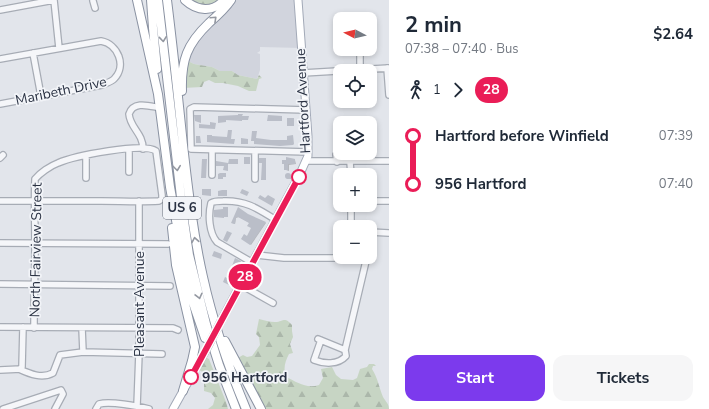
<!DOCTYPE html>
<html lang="en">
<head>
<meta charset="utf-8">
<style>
	:root { --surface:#fff; --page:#f6f6f7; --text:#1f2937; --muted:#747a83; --accent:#7c3aed }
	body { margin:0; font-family:"Nunito Sans",sans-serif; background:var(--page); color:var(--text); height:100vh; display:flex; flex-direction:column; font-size:15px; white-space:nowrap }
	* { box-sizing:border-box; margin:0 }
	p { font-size:13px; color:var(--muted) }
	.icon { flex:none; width:22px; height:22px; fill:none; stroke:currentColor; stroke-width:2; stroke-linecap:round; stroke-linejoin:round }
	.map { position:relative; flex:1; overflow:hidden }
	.drawer { display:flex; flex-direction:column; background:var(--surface); width:320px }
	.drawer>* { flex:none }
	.badge { padding:0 8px; border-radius:13px; font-size:14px; line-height:26px }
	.needle { width:26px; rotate:277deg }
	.fabs { position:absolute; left:333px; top:12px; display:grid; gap:8px }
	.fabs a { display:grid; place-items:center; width:44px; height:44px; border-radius:8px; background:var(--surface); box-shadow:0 2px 6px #0003; font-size:20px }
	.map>.badge { position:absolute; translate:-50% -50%; box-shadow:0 0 0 2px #fff }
	.legs { display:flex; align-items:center; gap:6px; height:44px; padding:0 16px; font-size:13px }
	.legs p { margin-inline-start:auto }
	.overview { display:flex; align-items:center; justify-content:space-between; height:68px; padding:0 16px }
	h1 { font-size:22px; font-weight:700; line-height:30px }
	.primary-button { display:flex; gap:8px; margin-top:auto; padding:8px 16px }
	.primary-button a { flex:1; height:46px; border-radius:12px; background:var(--accent); color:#fff; font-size:16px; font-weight:700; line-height:46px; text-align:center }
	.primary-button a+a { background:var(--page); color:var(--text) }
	ul { padding:0 16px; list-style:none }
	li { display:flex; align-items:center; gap:14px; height:48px; font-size:15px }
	li i { display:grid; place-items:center; width:6px; height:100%; margin:0 5px; background:currentColor }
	li i::after { content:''; width:10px; height:10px; margin:-5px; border:3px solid; border-radius:50%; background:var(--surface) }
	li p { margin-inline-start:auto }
	li:first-child i { background:linear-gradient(#0000 50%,currentColor 0) }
	li:last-child i { background:linear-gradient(currentColor 50%,#0000 0) }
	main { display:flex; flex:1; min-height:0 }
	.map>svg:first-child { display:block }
	.built { fill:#d1d4dd }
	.forest { fill:url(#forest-firs) }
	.shadow { fill:#0003 }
	.building { fill:#babec8 }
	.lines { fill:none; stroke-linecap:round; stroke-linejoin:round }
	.minor-casing { stroke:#a7acb5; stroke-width:8 }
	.major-casing { stroke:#a2a9b7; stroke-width:9 }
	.highway-casing { stroke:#8a92a2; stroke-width:10 }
	.minor { stroke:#f5f6f9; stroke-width:5.5 }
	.major { stroke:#fff; stroke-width:7 }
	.highway { stroke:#fff; stroke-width:8 }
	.major-bridge-casing { stroke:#a2a9b7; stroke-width:9; stroke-linecap:butt }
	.major-bridge { stroke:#fff; stroke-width:7 }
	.oneway { stroke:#9498a1 }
	.line-1-casing { stroke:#fff; stroke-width:9 }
	.line-1 { stroke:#ea1d57; stroke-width:6 }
	.stop-1-dot { fill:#fff; stroke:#ea1d57; stroke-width:2 }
	.labels { text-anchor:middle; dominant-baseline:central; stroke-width:3.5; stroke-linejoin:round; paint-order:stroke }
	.shield { fill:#f2f4f8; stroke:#666c79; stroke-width:1 }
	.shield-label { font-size:13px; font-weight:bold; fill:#2a3243 }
	.street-label { font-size:14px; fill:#2a3243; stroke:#f2f4f8 }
	.stop-label { font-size:14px; font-weight:bold; fill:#2a3243; stroke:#f2f4f8; text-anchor:start }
</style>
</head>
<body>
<main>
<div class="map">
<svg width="389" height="409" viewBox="0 0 389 409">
	<defs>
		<pattern id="forest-firs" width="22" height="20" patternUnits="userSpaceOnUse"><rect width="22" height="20" fill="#c7d5c4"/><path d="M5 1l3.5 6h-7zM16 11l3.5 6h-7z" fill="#abb7aa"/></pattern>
	</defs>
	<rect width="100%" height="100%" fill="#e2e5eb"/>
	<!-- built -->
	<path class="built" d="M232 0H298L301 48 260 47V51L257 53 260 54V70L257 79 238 75 232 71H220L212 67 194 64 186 60 192 46Z"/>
	<!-- forest -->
	<path class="forest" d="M186 0H225L211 8Z
		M186 60 194 64 212 67 220 71H232L238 75 257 79 259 75 262 78 259 79 256 91H249L238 86 223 83H215L209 80 204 82 202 87 183 88Z
		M259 319C264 320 270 322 275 322 284 322 284 316 292 325V331L293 337 290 344 293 353 289 354C285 362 283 368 286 377 297 382 306 389 319 385L323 378 321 369 332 367 336 375 341 379 353 380 357 378 360 369 367 367 369 364H374L376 366H373L372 369C378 378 379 388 383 397 386 402 389 404 389 409H263L236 359 243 355 247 357 252 356 260 345 259 337 256 334Z
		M203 356 209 359 226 402 228 409H208L213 405 215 398 211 393 204 391V381L209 375 197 369Z"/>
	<!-- shadow -->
	<path class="shadow" d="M295 160 296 164 289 165V171L286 170 285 164 283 163Z
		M286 174 291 175V179L286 178Z
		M238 209 247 215 266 223 251 245 243 238 247 237 252 228 250 223 239 217 236 218 235 224 232 223Z"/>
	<!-- building -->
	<path class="building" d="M238 114H243L242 116H249L248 120H242V121L226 120V122L218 123V116L238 115Z
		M194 115H201V123L195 121Z
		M268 115 282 116V121H267Z
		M287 118H294V126H287Z
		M210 122 216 123 215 129 199 128V124L210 125Z
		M228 130H232L231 139H235L234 144 207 142V135H212V136L227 137Z
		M252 131H257L256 138 271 140H287V136L293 135 294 144 293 145 280 146 254 144V141H251Z
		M196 136H200L201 143H196Z
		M241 138 248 139V144H241Z
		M244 157H250V164H244Z
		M286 157 295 159V164H288V170H284V164H282V160H286Z
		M259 158H266V180H261L262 163H259Z
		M202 159H207L206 178H201Z
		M229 159H238V164H228Z
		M216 161 228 163V171L223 170 224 166H216Z
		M285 176a3 3 0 1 1 6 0a3 3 0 1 1-6 0Z
		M220 173H226V177H223V179H218V174Z
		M202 189H211V196L202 195Z
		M242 189 249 192 247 196 240 193Z
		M222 190H227V196H218V191Z
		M260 195 265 198 268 195 275 199 272 206 258 198Z
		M223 207H228V217H224V218L214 217V210L223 209Z
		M238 207 248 214 266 222 250 245 241 239 244 234 247 236 251 228 247 226 249 223 238 217H236L235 224 231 223Z
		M227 231 232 233 227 242 223 240Z
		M214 251 222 254 221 259 212 256Z
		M235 258 241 261 237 269 232 266Z
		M225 277 234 281 231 286 223 282Z"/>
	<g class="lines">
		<defs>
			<path id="minor" d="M54 0 59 48
				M93 1 95 8
				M0 10 54 0
				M359 17V19
				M360 49V70
				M33 53 41 96
				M0 59 101 41C118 44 127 66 114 79 111 82 106 83 102 85L0 104
				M387 68 389 95
				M303 73 389 68
				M306 110 194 107 190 109 191 149 308 152
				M143 149C143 133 130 128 129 114 133 102 146 105 156 107
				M212 150V175
				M336 155 337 162
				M86 156V178
				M0 158 3 155
				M306 161H389
				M350 162 351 175
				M129 172V149
				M255 179V151
				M0 201C34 201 67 201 101 201 120 201 140 202 159 201L162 199V195L156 151C143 142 74 156 58 163 50 166 40 173 35 179 34 201 35 222 35 244 35 272 34 300 34 328
				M370 201H389
				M351 227V205
				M370 232 389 233
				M0 243 168 244
				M257 255 284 258H365L366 261 345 350 318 339
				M253 263 217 242C209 233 208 215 211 203 214 201 219 201 223 201 245 200 257 208 276 220
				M0 284 170 286
				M241 285 273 303
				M0 327 173 328 178 330
				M82 328 83 352 162 354
				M321 340 314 360C324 364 338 365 346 356L345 350
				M19 369C30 374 42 379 53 373L60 355 83 352
				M0 370 21 369 22 367 23 327
				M137 406 139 353V201
				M3 409 61 390 63 394 55 409
				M96 409 99 404C110 401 138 406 149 409"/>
			<path id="major" d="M221 321 299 176 308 156V136L298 0
				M173 409 206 350"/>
			<path id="highway" d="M137 0 158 94 170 187 185 270 191 297 205 338
				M151 0 153 28 157 69
				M158 0 183 214 189 255 206 324 219 365 236 409
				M167 0C173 48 178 96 183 145 188 189 193 233 203 277 213 322 228 366 246 409
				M185 0C197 11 213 13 224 0
				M182 91C181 60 187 44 209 23 217 16 225 9 231 0
				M172 228 176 265 195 347 192 361 183 391
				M225 341 261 409"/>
		</defs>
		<!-- minor casing -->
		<use href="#minor" class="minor-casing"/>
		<!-- major casing -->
		<use href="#major" class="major-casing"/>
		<!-- highway casing -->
		<use href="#highway" class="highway-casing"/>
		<!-- minor -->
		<use href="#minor" class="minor"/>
		<!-- major -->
		<use href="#major" class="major"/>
		<!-- highway -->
		<use href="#highway" class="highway"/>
		<defs>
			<path id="major-bridge" d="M206 350 221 321"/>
		</defs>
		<!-- major-bridge casing -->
		<use href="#major-bridge" class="major-bridge-casing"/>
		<!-- major-bridge -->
		<use href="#major-bridge" class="major-bridge"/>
	</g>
	<!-- one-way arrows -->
	<defs><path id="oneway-chevron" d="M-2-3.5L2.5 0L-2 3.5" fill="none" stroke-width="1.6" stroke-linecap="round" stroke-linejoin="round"/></defs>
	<g class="oneway">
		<use href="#oneway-chevron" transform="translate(214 19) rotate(-43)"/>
		<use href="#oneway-chevron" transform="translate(163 39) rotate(84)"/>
		<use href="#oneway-chevron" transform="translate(177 168) rotate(83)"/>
		<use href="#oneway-chevron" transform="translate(195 240) rotate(-100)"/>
		<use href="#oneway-chevron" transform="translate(199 296) rotate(76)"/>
	</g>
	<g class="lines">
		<defs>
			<path id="line-1" d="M191 377 299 177"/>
		</defs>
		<!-- line-1 casing -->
		<use href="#line-1" class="line-1-casing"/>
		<!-- line-1 -->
		<use href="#line-1" class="line-1"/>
	</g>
	<!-- markers -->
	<g class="stop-1-dot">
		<circle cx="299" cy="177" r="7"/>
		<circle cx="191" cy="377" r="7"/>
	</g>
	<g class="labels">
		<!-- shield labels -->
		<rect class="shield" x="163" y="197" width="38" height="22" rx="3"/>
		<g class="shield-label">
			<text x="182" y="208">US 6</text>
		</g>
		<!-- street labels -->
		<g class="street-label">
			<text transform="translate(61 91) rotate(-12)">Maribeth Drive</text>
			<text transform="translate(303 101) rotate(-93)">Hartford Avenue</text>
			<text transform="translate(36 250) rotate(-89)">North Fairview Street</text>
			<text transform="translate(139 304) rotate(-90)">Pleasant Avenue</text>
		</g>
		<!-- stop labels -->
		<g class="stop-label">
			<text x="202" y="377">956 Hartford</text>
		</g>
	</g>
</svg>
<div class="fabs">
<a><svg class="needle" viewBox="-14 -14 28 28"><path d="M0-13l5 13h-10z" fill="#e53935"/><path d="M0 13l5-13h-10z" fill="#747a83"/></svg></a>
<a><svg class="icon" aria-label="locate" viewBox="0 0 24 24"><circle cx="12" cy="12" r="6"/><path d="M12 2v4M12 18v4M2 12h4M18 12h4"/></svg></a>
<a><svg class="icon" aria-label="layers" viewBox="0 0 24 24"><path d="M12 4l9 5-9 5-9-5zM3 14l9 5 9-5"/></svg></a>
<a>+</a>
<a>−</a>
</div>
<b class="badge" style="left:245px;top:277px;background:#ea1d57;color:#fff">28</b>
</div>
<section class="drawer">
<div class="overview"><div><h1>2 min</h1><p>07:38 – 07:40 · Bus</p></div><b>$2.64</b></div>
<div class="legs"><svg class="icon" aria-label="walk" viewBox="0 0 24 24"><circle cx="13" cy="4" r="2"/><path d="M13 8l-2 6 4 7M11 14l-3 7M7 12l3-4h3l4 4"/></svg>1<svg class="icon" aria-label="forward" viewBox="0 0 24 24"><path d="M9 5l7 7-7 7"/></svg><b class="badge" style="background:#ea1d57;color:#fff">28</b></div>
<ul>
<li><i style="color:#ea1d57"></i><b>Hartford before Winfield</b><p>07:39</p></li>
<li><i style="color:#ea1d57"></i><b>956 Hartford</b><p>07:40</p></li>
</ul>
<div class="primary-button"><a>Start</a><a>Tickets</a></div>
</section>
</main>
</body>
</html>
